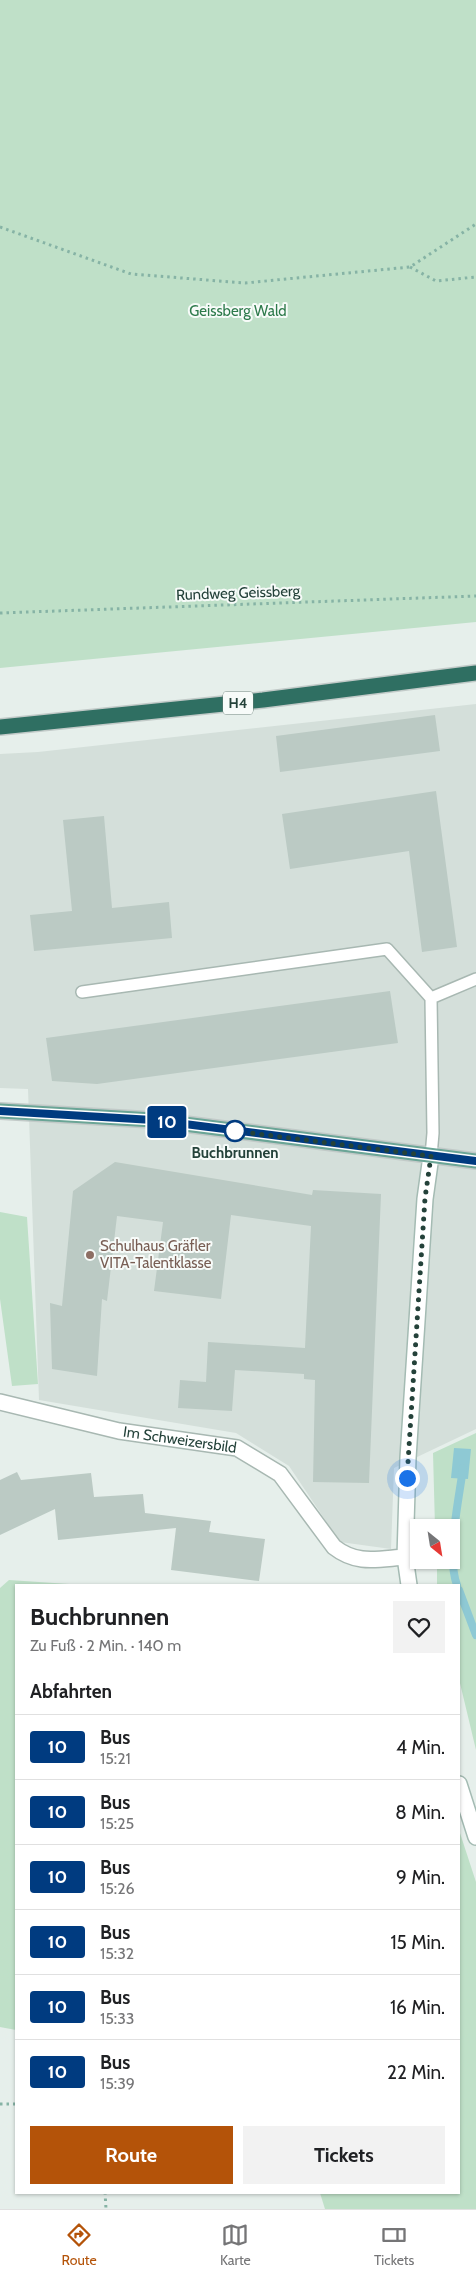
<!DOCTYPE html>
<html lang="de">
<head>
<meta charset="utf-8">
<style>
	:root { --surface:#fff; --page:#f2f2f2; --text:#202124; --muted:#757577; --line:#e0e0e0; --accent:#b45309 }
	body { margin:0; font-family:Cabin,sans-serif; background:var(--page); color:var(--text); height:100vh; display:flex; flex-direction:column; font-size:19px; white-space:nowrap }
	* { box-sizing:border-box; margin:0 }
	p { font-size:16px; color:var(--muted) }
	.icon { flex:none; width:28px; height:28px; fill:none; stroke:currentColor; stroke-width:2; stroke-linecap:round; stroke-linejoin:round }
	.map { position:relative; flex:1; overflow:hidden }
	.sheet { position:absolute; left:15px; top:1584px; width:445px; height:610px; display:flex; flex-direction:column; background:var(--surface); border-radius:0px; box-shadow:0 1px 4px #0004 }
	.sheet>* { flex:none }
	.badge { padding:0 10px; border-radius:4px; font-size:18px; line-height:32px }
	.needle { width:32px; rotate:150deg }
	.tools { position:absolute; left:410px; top:1519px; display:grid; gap:10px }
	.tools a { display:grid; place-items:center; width:50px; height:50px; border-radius:0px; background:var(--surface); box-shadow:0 1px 4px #0004; font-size:25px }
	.you { position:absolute; width:25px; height:25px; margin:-12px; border:4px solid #fff; border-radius:50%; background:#1a73e8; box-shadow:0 0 0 8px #1a73e833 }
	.map>.badge { position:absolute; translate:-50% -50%; box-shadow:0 0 0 2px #fff }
	h2 { padding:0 15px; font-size:19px; line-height:45px }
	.round { display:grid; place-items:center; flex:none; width:52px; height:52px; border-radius:0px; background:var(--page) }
	.headline { display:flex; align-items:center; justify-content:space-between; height:85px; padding:0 15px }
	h1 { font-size:24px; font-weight:800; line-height:38px }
	.button { display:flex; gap:10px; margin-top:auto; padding:10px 15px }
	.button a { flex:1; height:58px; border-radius:0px; background:var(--accent); color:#fff; font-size:20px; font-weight:800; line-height:58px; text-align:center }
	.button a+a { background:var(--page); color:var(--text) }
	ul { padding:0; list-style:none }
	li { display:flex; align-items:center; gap:15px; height:65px; padding:0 15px; border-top:1px solid var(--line) }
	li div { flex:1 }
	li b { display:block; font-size:19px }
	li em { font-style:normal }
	li .badge { min-width:55px; font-weight:700; text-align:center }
	.menu { display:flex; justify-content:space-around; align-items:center; height:70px; border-top:1px solid var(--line); background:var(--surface); font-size:14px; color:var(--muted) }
	.menu a { display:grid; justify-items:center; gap:2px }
	.menu .current { color:var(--accent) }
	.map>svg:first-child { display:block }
	.built { fill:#d4dfda }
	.green { fill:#bfe0c8 }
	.water { fill:#8ec9d4 }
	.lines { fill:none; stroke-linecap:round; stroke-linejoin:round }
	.stream { stroke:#8ec9d4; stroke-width:8 }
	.building { fill:#bbcac4 }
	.lane-casing { stroke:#a8b8b2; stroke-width:14 }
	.street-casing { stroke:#a8b8b2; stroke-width:18 }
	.secondary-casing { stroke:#a4bbb3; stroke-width:18 }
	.primary-casing { stroke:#c2cac8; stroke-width:18 }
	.highway-casing { stroke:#c2cac8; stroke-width:18 }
	.path { stroke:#86b3a5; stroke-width:3; stroke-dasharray:2.5 4; stroke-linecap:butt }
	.lane { stroke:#fff; stroke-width:11 }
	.street { stroke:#fff; stroke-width:15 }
	.secondary { stroke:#fff; stroke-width:15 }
	.primary { stroke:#6aa596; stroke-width:15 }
	.highway { stroke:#2f6f62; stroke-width:15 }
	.line-casing { stroke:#fff; stroke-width:11 }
	.line { stroke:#003b80; stroke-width:8 }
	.walk { stroke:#24423a; stroke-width:5; stroke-dasharray:0 9 }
	.stop-dot { fill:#fff; stroke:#003b80; stroke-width:2.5 }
	.education-dot { fill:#8d6e63; stroke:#f7fbf9; stroke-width:2 }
	.labels { text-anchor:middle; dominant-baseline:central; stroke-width:4; stroke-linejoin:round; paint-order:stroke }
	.shield { fill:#f7fbf9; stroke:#637a73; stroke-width:1 }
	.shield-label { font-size:14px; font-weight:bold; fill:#24423a }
	.park-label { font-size:15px; fill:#2d7a4b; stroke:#f7fbf9 }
	.street-label { font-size:15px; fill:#24423a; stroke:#f7fbf9 }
	.stop-label { font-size:15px; font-weight:bold; fill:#24423a; stroke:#f7fbf9 }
	.education-label { font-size:15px; fill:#785e54; stroke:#f7fbf9; text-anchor:start }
</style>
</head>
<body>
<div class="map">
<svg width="476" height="2209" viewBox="0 0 476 2209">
	<rect width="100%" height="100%" fill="#e6efeb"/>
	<!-- built -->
	<path class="built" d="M476 704V1429L394 1468 391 1549 340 1542 289 1466 236 1433 39 1400 28 1089 0 1088V754L38 752Z"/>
	<!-- green -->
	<path class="green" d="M0 0H476V622L0 668Z
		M0 1212 27 1217 38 1384 12 1386 0 1299Z
		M476 1433V1750L459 1679V1585H437V1560H451V1528L435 1527 433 1453Z
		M9 1580 84 1585H16V2030L0 2027V1588Z
		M459 1830 476 1882V2209H325L320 2193 459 2192Z"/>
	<!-- water -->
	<path class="water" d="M454 1448 471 1449 468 1479 451 1478Z"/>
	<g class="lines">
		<!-- stream -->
		<path class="stream" d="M457 1585C446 1556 459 1500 463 1468
			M459 1590 476 1635"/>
	</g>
	<!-- building -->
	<path class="building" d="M435 715 440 751 280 772 276 736Z
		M436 791 457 947 422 952 409 851 290 869 282 814Z
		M104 816 112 908 169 902 172 938 34 951 30 915 72 911 63 820Z
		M390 991 398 1043 97 1084 52 1081 46 1038Z
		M115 1162 312 1195 313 1190 381 1194 369 1483 313 1482 315 1380 304 1379V1374L235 1370 232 1411 178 1408 180 1380 206 1382 208 1342 305 1348 311 1226 231 1215 221 1299 154 1291 163 1222 117 1216 107 1301 102 1299 97 1376 52 1369 50 1303 62 1306 73 1191Z
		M17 1472 21 1480 91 1473 94 1497 143 1494 145 1513 211 1521 209 1532 265 1539 259 1581 171 1570 176 1528 58 1540 55 1509 0 1535V1480Z"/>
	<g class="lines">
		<defs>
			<path id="lane" d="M82 992 387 949 431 998 433 1133 431 1156
				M431 998 476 979"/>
			<g id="street">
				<path id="s1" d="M0 1402 119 1431 237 1448 280 1474 334 1547C357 1565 377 1559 405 1557"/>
			</g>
			<path id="secondary" d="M409 1585 405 1557 408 1458 425 1199 431 1156
				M459 1784 476 1837"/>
			<path id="primary" d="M0 1111 153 1120 476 1161"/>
			<path id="highway" d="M0 727 263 700 476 673"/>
		</defs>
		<!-- lane casing -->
		<use href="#lane" class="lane-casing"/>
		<!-- street casing -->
		<use href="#street" class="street-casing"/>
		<!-- secondary casing -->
		<use href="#secondary" class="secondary-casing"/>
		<!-- primary casing -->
		<use href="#primary" class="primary-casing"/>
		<!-- highway casing -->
		<use href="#highway" class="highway-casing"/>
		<!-- path -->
		<path class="path" d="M0 227 131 274 245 283 410 267 476 224
			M410 267 436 281 476 277
			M0 613 476 596
			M0 2104H16
			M105 2192 106 2209"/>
		<!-- lane -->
		<use href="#lane" class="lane"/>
		<!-- street -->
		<use href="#street" class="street"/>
		<!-- secondary -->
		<use href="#secondary" class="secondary"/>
		<!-- primary -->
		<use href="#primary" class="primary"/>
		<!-- highway -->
		<use href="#highway" class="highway"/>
	</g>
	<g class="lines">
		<defs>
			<path id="line" d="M0 1111 153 1120 476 1161"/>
		</defs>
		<!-- line casing -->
		<use href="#line" class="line-casing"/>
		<!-- line -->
		<use href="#line" class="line"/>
		<!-- walk -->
		<path class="walk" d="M235 1131 431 1156 425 1198 407 1478"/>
	</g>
	<!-- markers -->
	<circle class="stop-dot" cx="235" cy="1131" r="10"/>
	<circle class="education-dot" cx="90" cy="1255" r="5"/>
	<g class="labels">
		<!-- shield labels -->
		<rect class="shield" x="223" y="691.5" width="30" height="23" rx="4"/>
		<g class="shield-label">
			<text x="238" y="703">H4</text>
		</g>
		<!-- park labels -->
		<g class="park-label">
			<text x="238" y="311">Geissberg Wald</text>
		</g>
		<!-- street labels -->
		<g class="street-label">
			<text transform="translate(238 593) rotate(-2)">Rundweg Geissberg</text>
			<text stroke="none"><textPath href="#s1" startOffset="184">Im Schweizersbild</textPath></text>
		</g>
		<!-- stop labels -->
		<g class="stop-label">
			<text x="235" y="1153">Buchbrunnen</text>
		</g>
		<!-- education labels -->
		<g class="education-label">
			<text x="100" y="1246">Schulhaus Gräfler<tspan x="100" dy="17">VITA-Talentklasse</tspan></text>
		</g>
	</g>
</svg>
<div class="tools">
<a><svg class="needle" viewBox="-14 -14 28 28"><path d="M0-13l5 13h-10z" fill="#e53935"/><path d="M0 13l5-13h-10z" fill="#757577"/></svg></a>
</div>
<div class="you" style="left:407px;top:1478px"></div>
<b class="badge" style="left:167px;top:1122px;background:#003b80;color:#fff">10</b>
<section class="sheet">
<div class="headline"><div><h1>Buchbrunnen</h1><p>Zu Fuß · 2 Min. · 140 m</p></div><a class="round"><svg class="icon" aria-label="heart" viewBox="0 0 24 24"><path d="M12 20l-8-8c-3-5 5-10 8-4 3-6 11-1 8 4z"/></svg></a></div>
<h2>Abfahrten</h2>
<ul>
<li><span class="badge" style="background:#003b80;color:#fff">10</span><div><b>Bus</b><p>15:21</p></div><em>4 Min.</em></li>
<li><span class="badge" style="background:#003b80;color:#fff">10</span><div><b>Bus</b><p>15:25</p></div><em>8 Min.</em></li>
<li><span class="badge" style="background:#003b80;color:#fff">10</span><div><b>Bus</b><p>15:26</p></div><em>9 Min.</em></li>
<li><span class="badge" style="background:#003b80;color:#fff">10</span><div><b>Bus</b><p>15:32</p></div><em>15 Min.</em></li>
<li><span class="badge" style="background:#003b80;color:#fff">10</span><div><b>Bus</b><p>15:33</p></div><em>16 Min.</em></li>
<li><span class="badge" style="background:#003b80;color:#fff">10</span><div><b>Bus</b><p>15:39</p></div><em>22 Min.</em></li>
</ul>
<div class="button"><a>Route</a><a>Tickets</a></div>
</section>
</div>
<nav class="menu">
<a class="current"><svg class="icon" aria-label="directions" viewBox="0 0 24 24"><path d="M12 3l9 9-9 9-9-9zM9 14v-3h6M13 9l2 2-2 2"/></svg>Route</a>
<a><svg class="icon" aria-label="map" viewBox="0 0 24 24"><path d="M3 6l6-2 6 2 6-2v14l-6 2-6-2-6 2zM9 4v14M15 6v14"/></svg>Karte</a>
<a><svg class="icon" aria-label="tickets" viewBox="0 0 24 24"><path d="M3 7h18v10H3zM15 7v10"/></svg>Tickets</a>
</nav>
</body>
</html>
